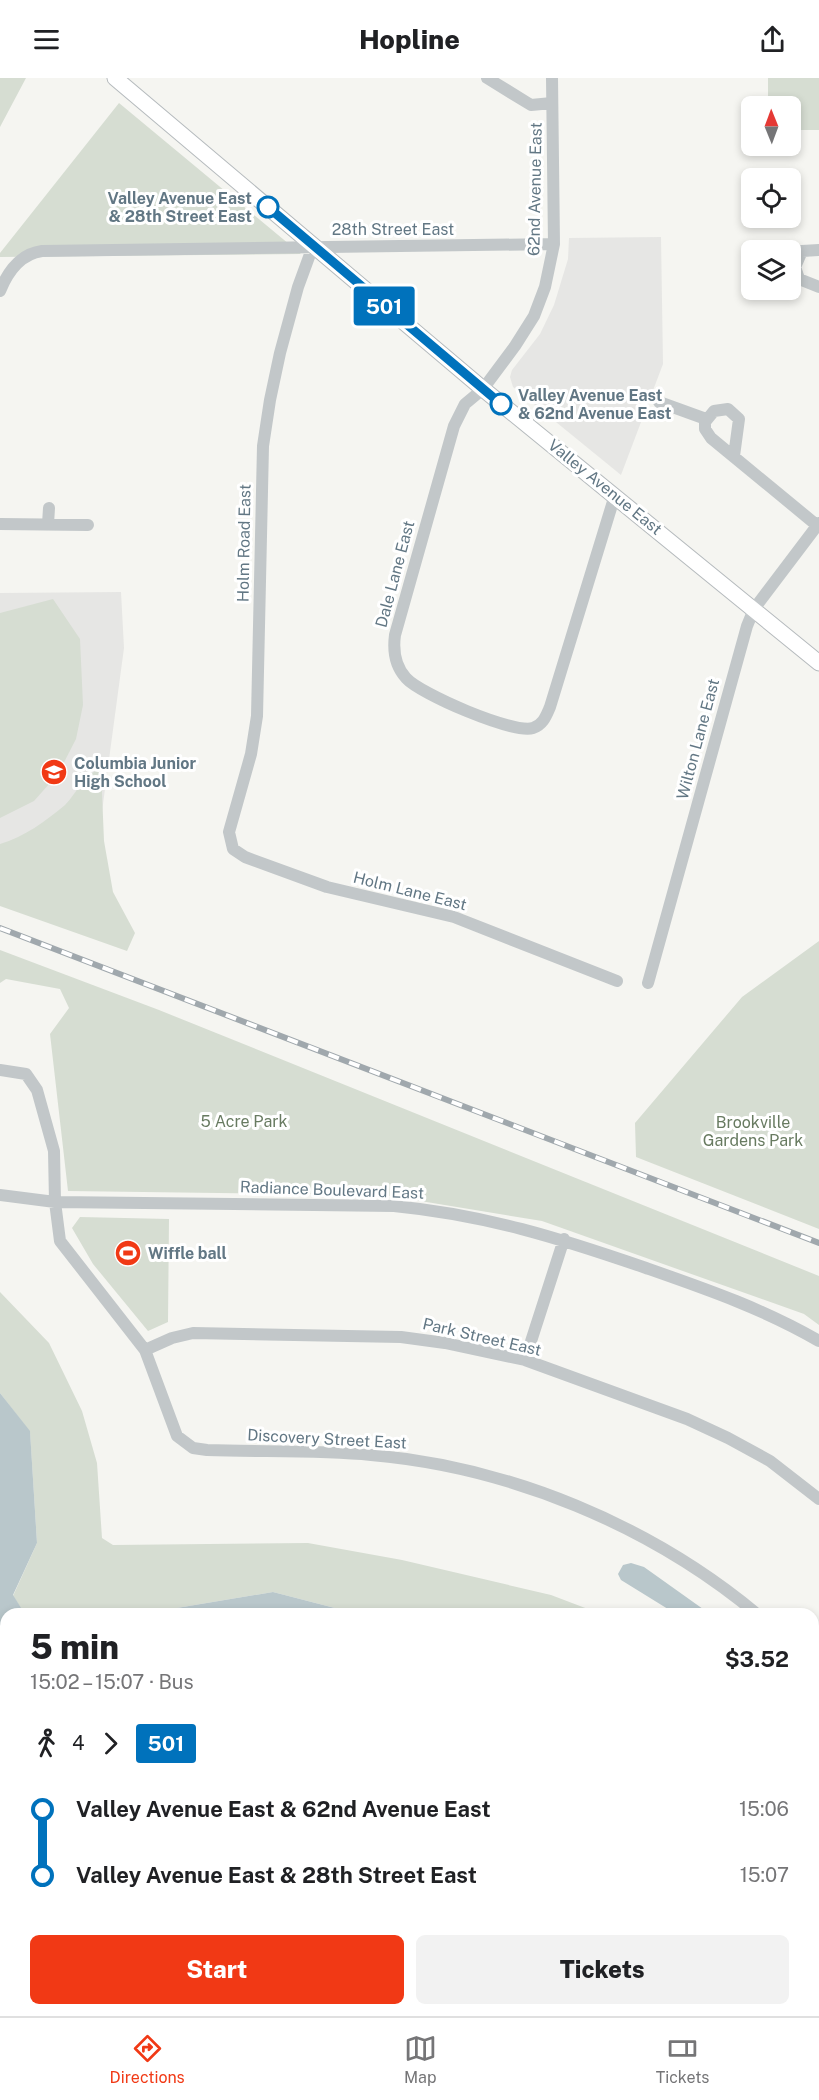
<!DOCTYPE html>
<html lang="en">
<head>
<meta charset="utf-8">
<style>
	:root { --surface:#fff; --page:#f2f2f2; --text:#202124; --muted:#757577; --line:#e0e0e0; --accent:#f13915 }
	body { margin:0; font-family:"Public Sans",sans-serif; background:var(--page); color:var(--text); height:100vh; display:flex; flex-direction:column; font-size:22px; white-space:nowrap }
	* { box-sizing:border-box; margin:0 }
	p { font-size:20px; color:var(--muted) }
	.icon { flex:none; width:33px; height:33px; fill:none; stroke:currentColor; stroke-width:2; stroke-linecap:round; stroke-linejoin:round }
	.map { position:relative; flex:1; overflow:hidden }
	.side { position:absolute; left:0px; top:1530px; width:819px; height:408px; display:flex; flex-direction:column; background:var(--surface); border-radius:18px 18px 0 0; box-shadow:0 3px 9px #0003 }
	.side>* { flex:none }
	.badge { padding:0 12px; border-radius:4px; font-size:21px; line-height:39px }
	.needle { width:39px; rotate:359deg }
	.fabs { position:absolute; left:741px; top:18px; display:grid; gap:12px }
	.fabs a { display:grid; place-items:center; width:60px; height:60px; border-radius:9px; background:var(--surface); box-shadow:0 3px 9px #0003; font-size:30px }
	.map>.badge { position:absolute; translate:-50% -50%; box-shadow:0 0 0 3px #fff }
	.legs { display:flex; align-items:center; gap:9px; height:66px; padding:0 30px; font-size:20px }
	.legs p { margin-inline-start:auto }
	.headline { display:flex; align-items:center; justify-content:space-between; height:102px; padding:0 30px }
	h1 { font-size:33px; font-weight:800; line-height:45px }
	.action { display:flex; gap:12px; margin-top:auto; padding:12px 30px }
	.action a { flex:1; height:69px; border-radius:9px; background:var(--accent); color:#fff; font-size:24px; font-weight:800; line-height:69px; text-align:center }
	.action a+a { background:var(--page); color:var(--text) }
	ul { padding:0 30px; list-style:none }
	li { display:flex; align-items:center; gap:21px; height:66px; font-size:22px }
	li i { display:grid; place-items:center; width:9px; height:100%; margin:0 8px; background:currentColor }
	li i::after { content:''; width:15px; height:15px; margin:-8px; border:4px solid; border-radius:50%; background:var(--surface) }
	li p { margin-inline-start:auto }
	li:first-child i { background:linear-gradient(#0000 50%,currentColor 0) }
	li:last-child i { background:linear-gradient(currentColor 50%,#0000 0) }
	header { display:flex; justify-content:space-between; align-items:center; height:78px; padding:0 30px; background:var(--surface); font-size:27px; font-weight:800 }
	.tab-bar { display:flex; justify-content:space-around; align-items:center; height:84px; border-top:2px solid var(--line); background:var(--surface); font-size:16px; color:var(--muted) }
	.tab-bar a { display:grid; justify-items:center; gap:3px }
	.tab-bar .current { color:var(--accent) }
	.map>svg:first-child { display:block }
	.built { fill:#e6e6e4 }
	.green { fill:#d6ddd2 }
	.water { fill:#b9c7cb }
	.lines { fill:none; stroke-linecap:round; stroke-linejoin:round }
	.major-casing { stroke:#b5babd; stroke-width:17 }
	.minor { stroke:#c2c7c9; stroke-width:12 }
	.major { stroke:#fff; stroke-width:15 }
	.rail-casing { stroke:#a0a8ad; stroke-width:6 }
	.rail { stroke:#fff; stroke-width:4; stroke-dasharray:11; stroke-linecap:butt }
	.line-1-casing { stroke:#fff; stroke-width:14 }
	.line-1 { stroke:#0072bc; stroke-width:9 }
	.stop-1-dot { fill:#fff; stroke:#0072bc; stroke-width:3 }
	.labels { text-anchor:middle; dominant-baseline:central; stroke-width:6; stroke-linejoin:round; paint-order:stroke }
	.street-label { font-size:16px; fill:#627784; stroke:#fff }
	.stop-label { font-size:16px; font-weight:bold; fill:#627784; stroke:#fff; text-anchor:end }
	.poi-label { font-size:16px; font-weight:bold; fill:#627784; stroke:#fff; text-anchor:start }
	.park-label { font-size:16px; fill:#687b61; stroke:#fff }
</style>
</head>
<body>
<header><svg class="icon" aria-label="menu" viewBox="0 0 24 24"><path d="M4 6h16M4 12h16M4 18h16"/></svg>Hopline<svg class="icon" aria-label="share" viewBox="0 0 24 24"><path d="M12 15V3M7 8l5-5 5 5M5 13v7h14v-7"/></svg></header>
<div class="map">
<svg width="819" height="1938" viewBox="0 0 819 1938">
	<rect width="100%" height="100%" fill="#f5f5f1"/>
	<!-- built -->
	<path class="built" d="M661 159 663 286 621 397 513 309 510 299 512 292 540 256 554 227 568 181 569 160Z
		M121 514 124 570 87 845 0 818V515Z"/>
	<!-- green -->
	<path class="green" d="M0 0H26L0 49Z
		M768 0H819V52H791L790 28H768Z
		M119 25 301 176 0 179V175Z
		M53 521 80 561 83 627 76 661 58 696 34 723 0 740V535Z
		M101 691 104 763 113 814 135 855 127 873 0 828V766C24 759 46 743 65 727 78 714 83 696 101 691Z
		M819 863V1151L636 1079 635 1045 742 919Z
		M0 872 159 932 819 1198V1247L804 1236 542 1143 384 1117 68 1113 50 956 69 930 60 911 6 901 0 905Z
		M80 1139 169 1141 168 1244 148 1253 93 1186 72 1150Z
		M0 1214 49 1265 82 1333 97 1385 102 1460 113 1467 308 1465 402 1482 551 1517 601 1536H358L273 1514 141 1536H25L13 1518 37 1465 30 1354 0 1315Z
		M813 1710 819 1716V1852L813 1843Z
		M360 1932H412L406 1938H361Z
		M583 1932H662L667 1938H587Z"/>
	<!-- water -->
	<path class="water" d="M0 1315 30 1353 37 1465 13 1517 25 1536H6V1916L0 1918Z
		M631 1485 644 1489 710 1536H676L621 1502 618 1496 623 1487Z
		M273 1514 358 1536H141Z
		M813 1843 819 1852V1938H667L662 1932H813Z"/>
	<g class="lines">
		<defs>
			<path id="major" d="M115 0 483 311 819 585"/>
		</defs>
		<!-- major casing -->
		<use href="#major" class="major-casing"/>
		<!-- minor -->
		<path class="minor" d="M487 0 531 27 552 25
			M552 0 554 166 545 209 534 238 515 268 483 311 465 326 454 348 395 557C393 572 395 588 406 600 420 616 513 656 533 650 543 647 546 638 550 629L615 417
			M313 168 298 209 280 275 270 322 263 368 257 638 251 676 229 754 233 771 245 779 327 809 454 839 617 903
			M819 172 802 173 795 189 799 201 819 209
			M0 213C8 193 20 176 42 173L554 166
			M659 324 706 341
			M734 378 739 341 728 331 714 333 705 344V351L711 360 819 449
			M0 446 88 447
			M48 446 49 430
			M648 905 747 548 754 531 819 445
			M0 992 26 996 37 1012 54 1073 55 1124 60 1163 145 1272 177 1358 193 1370 207 1372C261 1374 317 1372 371 1377 510 1389 650 1447 757 1536
			M0 1117 55 1124 394 1128C486 1137 559 1160 646 1190 706 1211 764 1231 819 1263
			M145 1272 172 1260 193 1255 401 1259 445 1265 525 1282 687 1341 728 1360 770 1383 819 1421
			M525 1282 564 1161
			M813 1583 819 1588"/>
		<!-- major -->
		<use href="#major" class="major"/>
		<defs>
			<path id="rail" d="M0 850 819 1165"/>
		</defs>
		<!-- rail casing -->
		<use href="#rail" class="rail-casing"/>
		<!-- rail -->
		<use href="#rail" class="rail"/>
	</g>
	<g class="lines">
		<defs>
			<path id="line-1" d="M268 129 501 326"/>
		</defs>
		<!-- line-1 casing -->
		<use href="#line-1" class="line-1-casing"/>
		<!-- line-1 -->
		<use href="#line-1" class="line-1"/>
	</g>
	<!-- icons -->
	<defs>
		<symbol id="school-disc" viewBox="-11 -11 22 22"><circle r="9.5" fill="#f13915" stroke="#fff"/><path d="M0-5L7-2L0 1L-7-2ZM-4 1L0 2.5L4 1V4Q0 6-4 4Z" fill="#fff"/></symbol>
		<symbol id="stadium-disc" viewBox="-11 -11 22 22"><circle r="9.5" fill="#f13915" stroke="#fff"/><path d="M0-5a6.5 5 0 1 0 0 10a6.5 5 0 1 0 0-10ZM-3.5-1.8h7v3.6h-7Z" fill="#fff"/></symbol>
	</defs>
	<g fill-rule="evenodd">
		<use href="#school-disc" x="39" y="679" width="30" height="30"/>
		<use href="#stadium-disc" x="113" y="1160" width="30" height="30"/>
	</g>
	<!-- markers -->
	<g class="stop-1-dot">
		<circle cx="268" cy="129" r="10"/>
		<circle cx="501" cy="326" r="10"/>
	</g>
	<g class="labels">
		<!-- street labels -->
		<g class="street-label">
			<text transform="translate(535 111) rotate(-89)">62nd Avenue East</text>
			<text x="393" y="151">28th Street East</text>
			<text transform="translate(605 409) rotate(39)">Valley Avenue East</text>
			<text transform="translate(244 465) rotate(-89)">Holm Road East</text>
			<text transform="translate(395 496) rotate(-75)">Dale Lane East</text>
			<text transform="translate(698 661) rotate(-75)">Wilton Lane East</text>
			<text transform="translate(410 813) rotate(14)">Holm Lane East</text>
			<text transform="translate(332 1112) rotate(2)">Radiance Boulevard East</text>
			<text transform="translate(482 1259) rotate(13)">Park Street East</text>
			<text transform="translate(327 1361) rotate(3)">Discovery Street East</text>
		</g>
		<!-- stop labels -->
		<g class="stop-label">
			<text x="252" y="120">Valley Avenue East<tspan x="252" dy="18">&amp; 28th Street East</tspan></text>
			<text x="518" y="317" text-anchor="start">Valley Avenue East<tspan x="518" dy="18">&amp; 62nd Avenue East</tspan></text>
		</g>
		<!-- poi labels -->
		<g class="poi-label">
			<text x="74" y="685">Columbia Junior<tspan x="74" dy="18">High School</tspan></text>
			<text x="148" y="1175">Wiffle ball</text>
		</g>
		<!-- park labels -->
		<g class="park-label">
			<text x="244" y="1043">5 Acre Park</text>
			<text x="753" y="1044">Brookville<tspan x="753" dy="18">Gardens Park</tspan></text>
		</g>
	</g>
</svg>
<div class="fabs">
<a><svg class="needle" viewBox="-14 -14 28 28"><path d="M0-13l5 13h-10z" fill="#e53935"/><path d="M0 13l5-13h-10z" fill="#757577"/></svg></a>
<a><svg class="icon" aria-label="locate" viewBox="0 0 24 24"><circle cx="12" cy="12" r="6"/><path d="M12 2v4M12 18v4M2 12h4M18 12h4"/></svg></a>
<a><svg class="icon" aria-label="layers" viewBox="0 0 24 24"><path d="M12 4l9 5-9 5-9-5zM3 14l9 5 9-5"/></svg></a>
</div>
<b class="badge" style="left:384px;top:228px;background:#0072bc;color:#fff">501</b>
<section class="side">
<div class="headline"><div><h1>5 min</h1><p>15:02 – 15:07 · Bus</p></div><b>$3.52</b></div>
<div class="legs"><svg class="icon" aria-label="walk" viewBox="0 0 24 24"><circle cx="13" cy="4" r="2"/><path d="M13 8l-2 6 4 7M11 14l-3 7M7 12l3-4h3l4 4"/></svg>4<svg class="icon" aria-label="forward" viewBox="0 0 24 24"><path d="M9 5l7 7-7 7"/></svg><b class="badge" style="background:#0072bc;color:#fff">501</b></div>
<ul>
<li><i style="color:#0072bc"></i><b>Valley Avenue East &amp; 62nd Avenue East</b><p>15:06</p></li>
<li><i style="color:#0072bc"></i><b>Valley Avenue East &amp; 28th Street East</b><p>15:07</p></li>
</ul>
<div class="action"><a>Start</a><a>Tickets</a></div>
</section>
</div>
<nav class="tab-bar">
<a class="current"><svg class="icon" aria-label="directions" viewBox="0 0 24 24"><path d="M12 3l9 9-9 9-9-9zM9 14v-3h6M13 9l2 2-2 2"/></svg>Directions</a>
<a><svg class="icon" aria-label="map" viewBox="0 0 24 24"><path d="M3 6l6-2 6 2 6-2v14l-6 2-6-2-6 2zM9 4v14M15 6v14"/></svg>Map</a>
<a><svg class="icon" aria-label="tickets" viewBox="0 0 24 24"><path d="M3 7h18v10H3zM15 7v10"/></svg>Tickets</a>
</nav>
</body>
</html>
